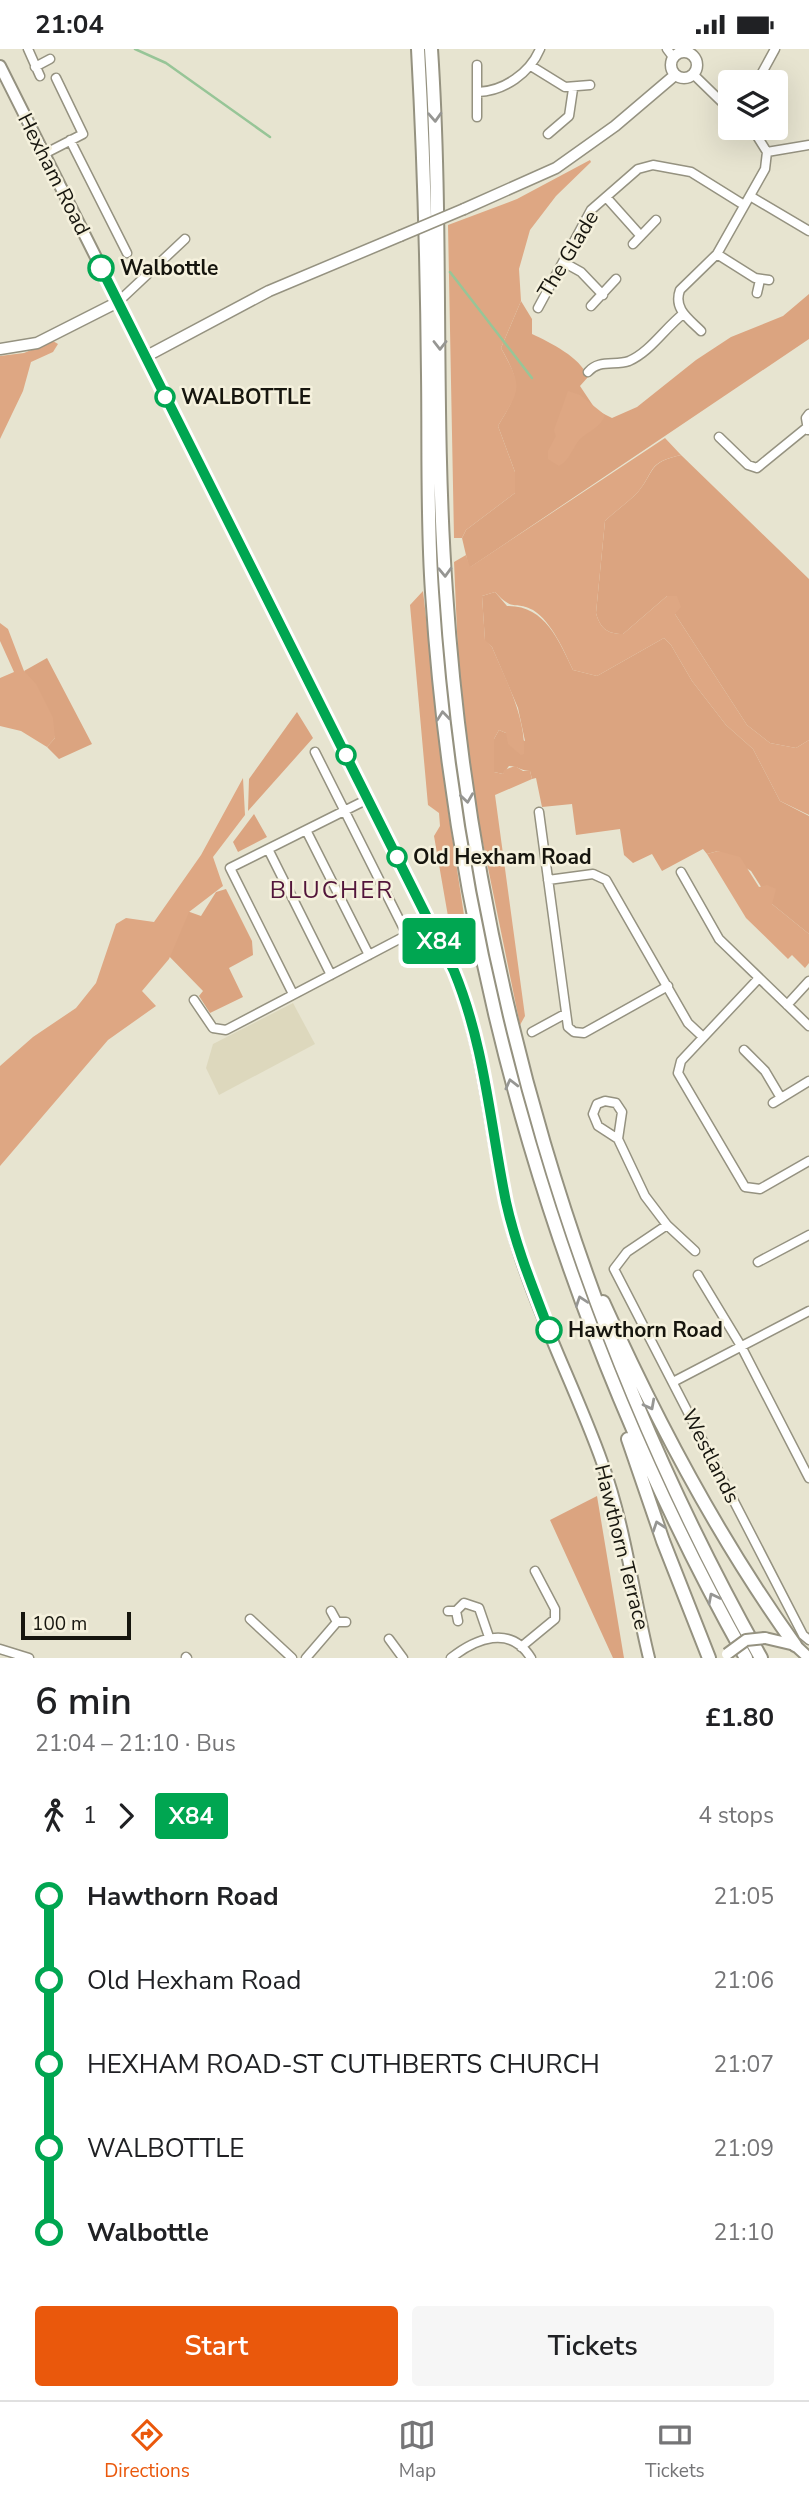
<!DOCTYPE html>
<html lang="en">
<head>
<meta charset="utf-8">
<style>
	:root { --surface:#fff; --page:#f6f6f6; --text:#202124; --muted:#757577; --line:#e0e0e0; --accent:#ea580c }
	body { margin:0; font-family:"Nunito Sans",sans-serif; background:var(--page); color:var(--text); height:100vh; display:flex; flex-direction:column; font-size:26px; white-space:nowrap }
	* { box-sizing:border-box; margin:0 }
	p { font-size:23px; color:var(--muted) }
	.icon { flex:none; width:38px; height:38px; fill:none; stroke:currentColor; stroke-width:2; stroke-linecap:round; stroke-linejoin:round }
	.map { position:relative; height:1609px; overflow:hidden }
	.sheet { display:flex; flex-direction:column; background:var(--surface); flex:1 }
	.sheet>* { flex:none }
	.badge { padding:0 14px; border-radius:5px; font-size:24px; line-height:46px }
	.buttons { position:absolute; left:718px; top:21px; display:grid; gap:14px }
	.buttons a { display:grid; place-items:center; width:70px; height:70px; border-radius:7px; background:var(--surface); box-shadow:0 7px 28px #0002; font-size:35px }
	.scale { position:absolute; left:21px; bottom:18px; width:110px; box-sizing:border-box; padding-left:7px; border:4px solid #16150e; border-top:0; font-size:19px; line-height:24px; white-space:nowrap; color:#16150e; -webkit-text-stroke:5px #f5f1dd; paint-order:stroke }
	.map>.badge { position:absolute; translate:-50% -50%; box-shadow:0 0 0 4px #fff }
	.legs { display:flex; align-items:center; gap:10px; height:77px; padding:0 35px; font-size:23px }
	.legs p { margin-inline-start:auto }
	.overview { display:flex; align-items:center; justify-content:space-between; height:119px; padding:0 35px }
	h1 { font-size:38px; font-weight:600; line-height:52px }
	.button { display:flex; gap:14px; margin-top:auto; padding:14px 35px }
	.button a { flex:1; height:80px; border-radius:7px; background:var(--accent); color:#fff; font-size:28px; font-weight:600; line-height:80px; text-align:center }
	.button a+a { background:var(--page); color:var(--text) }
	ul { padding:0 35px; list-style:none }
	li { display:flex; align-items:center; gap:24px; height:84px; font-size:26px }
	li i { display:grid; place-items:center; width:10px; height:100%; margin:0 9px; background:currentColor }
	li i::after { content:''; width:18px; height:18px; margin:-9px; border:5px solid; border-radius:50%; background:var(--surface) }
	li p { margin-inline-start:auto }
	li:first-child i { background:linear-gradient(#0000 50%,currentColor 0) }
	li:last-child i { background:linear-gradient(currentColor 50%,#0000 0) }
	.status { display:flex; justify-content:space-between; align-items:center; height:49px; padding:0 35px; background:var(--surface); direction:ltr }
	.status svg { height:19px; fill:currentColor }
	.dock { display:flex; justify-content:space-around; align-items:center; height:98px; border-top:2px solid var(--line); background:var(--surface); font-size:19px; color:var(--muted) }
	.dock a { display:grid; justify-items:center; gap:4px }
	.dock .selected { color:var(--accent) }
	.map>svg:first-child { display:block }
	.built { fill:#ddd8bd }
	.green { fill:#dba480 }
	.forest { fill:#dea783 }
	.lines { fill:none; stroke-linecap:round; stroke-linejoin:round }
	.stream { stroke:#97c597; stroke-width:2.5 }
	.minor-casing { stroke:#959280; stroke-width:11 }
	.tertiary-casing { stroke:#959280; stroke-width:13 }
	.secondary-casing { stroke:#959280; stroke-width:14 }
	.trunk-casing { stroke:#959280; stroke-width:16 }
	.minor { stroke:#fff; stroke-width:8 }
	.tertiary { stroke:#fff; stroke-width:10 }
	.secondary { stroke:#fff; stroke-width:10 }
	.trunk { stroke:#fff; stroke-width:12 }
	.tertiary-bridge-casing { stroke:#959280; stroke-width:13; stroke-linecap:butt }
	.secondary-bridge-casing { stroke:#959280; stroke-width:14; stroke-linecap:butt }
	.tertiary-bridge { stroke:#fff; stroke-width:10 }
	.secondary-bridge { stroke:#fff; stroke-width:10 }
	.oneway { stroke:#969693 }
	.line-1-casing { stroke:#fff; stroke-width:16 }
	.line-1 { stroke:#00a651; stroke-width:10 }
	.stop-1-dot { fill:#fff; stroke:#00a651; stroke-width:3.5 }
	.labels { text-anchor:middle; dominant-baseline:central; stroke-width:5; stroke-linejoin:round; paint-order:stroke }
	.street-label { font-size:21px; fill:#16150e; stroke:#f5f1dd }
	.stop-label { font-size:21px; font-weight:bold; fill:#16150e; stroke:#f5f1dd; text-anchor:start }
	.quarter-label { font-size:24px; letter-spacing:2px; fill:#52153a; stroke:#f5f1dd }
</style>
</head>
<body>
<div class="status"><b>21:04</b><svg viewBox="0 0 49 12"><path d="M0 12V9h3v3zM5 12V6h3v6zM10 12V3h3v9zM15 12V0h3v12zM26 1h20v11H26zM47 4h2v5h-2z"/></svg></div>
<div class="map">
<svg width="809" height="1609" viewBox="0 0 809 1609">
	<rect width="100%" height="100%" fill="#e7e4d0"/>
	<!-- built -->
	<path class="built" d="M293 954 315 995 219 1046 206 1019 213 995Z"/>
	<!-- green -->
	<path class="green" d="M809 245V290L469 519 462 489 466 481 515 444V423L498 377C519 342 522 336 501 299L521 252 532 270V285C551 294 580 308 588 328L580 337 596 361 612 369 637 358 696 311 731 288 783 267Z
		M681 406 809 530V691L796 699 770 694 747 676 675 565 667 547 623 585C607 585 600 579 596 564L605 472C615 462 629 453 638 443 656 421 647 414 681 406Z
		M495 543 507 557C545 556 559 592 573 621L597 627 664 589 671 596 692 632 726 676 753 700 780 752 809 767V885L772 855 751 822 718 802 707 805 703 800 662 822 652 805 633 814 624 806 620 780 576 786 572 755 542 758 536 729 532 730 530 722C522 722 517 717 509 717L503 725 494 723V690L499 681 525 692 518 659 492 598 485 592 482 547Z
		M47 609 92 695 59 710 47 698 55 689 24 622Z
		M297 663 313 689 248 762 249 730Z
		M254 765 267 788 238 803 233 793Z
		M226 840 252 892 253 906 229 919 243 948 210 964 199 947 203 942 163 901 187 862 201 867 216 843Z
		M597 1447 624 1609H613L550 1471Z"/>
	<!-- forest -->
	<path class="forest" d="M590 111 591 113 556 147 530 181 519 220 521 252 501 299C523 339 521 339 498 377L515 423V444L466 481 462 489H454L448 176 517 150Z
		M53 292 58 295 53 303 31 313 23 342 0 390V307L24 304Z
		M568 342 580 346 605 366C600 379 590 381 580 390 572 399 570 411 559 417L548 410V402L556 387 554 381Z
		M665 389 681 406C646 414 656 421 638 443 629 453 615 462 605 472L596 564C600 579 607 585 623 585L667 547H677L681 558 675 565 747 676 770 694 796 699 809 691V766L780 752 753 700 726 676 692 632 671 596 664 589 597 627 573 621C564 602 552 573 533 561 515 551 514 564 495 543L482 547 485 591 492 598C506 631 526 668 524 705L521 706 508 695 506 684 499 681 494 690V723L503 725 504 721 515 717 523 722H530L532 730 495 746 525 967 520 976 473 745 458 605 454 513 466 506 470 518Z
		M423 542 448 761 469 899 463 902 449 873 434 787 440 777 439 764 428 756 410 556Z
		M0 574 8 580 24 622 36 635 53 669 55 689 47 698 21 682 0 677V629L14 623 0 592Z
		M243 729 245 766 213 808 223 837 189 863 169 910 142 942 156 957 108 991 0 1117V1017L33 988 76 959 96 934 116 875 126 869 154 873 201 806Z
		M718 802 740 808 759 838 767 836 776 840 772 855 809 885V914L805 919 792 906 788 910 746 869 707 805Z"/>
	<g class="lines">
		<!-- stream -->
		<path class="stream" d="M135 0 166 14 270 88
			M450 223 532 329"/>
		<defs>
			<path id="minor" d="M28 0 40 27
				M667 0 673 8
				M477 16V68
				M531 17 565 38 590 36
				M35 18 50 10
				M693 25 730 61
				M757 33 775 0
				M478 43C504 42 530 24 540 0
				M548 85 569 67 573 40
				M70 91 127 204
				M767 103 809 96
				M44 105 83 85 56 29
				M750 147 809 182
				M606 148 640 186
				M633 195 656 171
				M717 205 755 229 769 231
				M563 213 581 223 603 246
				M757 244 760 231
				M118 253 185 190
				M591 257 616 230
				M538 259 591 161 638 120 653 116 691 123 744 156
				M701 282C689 270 673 260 680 241L717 205 765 120 767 103 752 79
				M588 323C599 310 615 317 629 312 650 303 665 279 683 265
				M808 381 806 369 809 365
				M719 388 748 416 757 419 806 379
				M315 703 407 886
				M539 763 568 978 574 983 584 984 668 937
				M306 781 369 906
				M268 800 331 926
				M681 823 719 890 809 977
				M548 831 593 825 606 831 688 974 703 988
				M759 929 681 1012 678 1024 745 1138 760 1140 809 1112
				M293 945 230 819 368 750
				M194 951 213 979 226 981 407 886 432 877
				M787 956 809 932
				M532 983 565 965
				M744 1001 765 1022 781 1049
				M773 1054 809 1032
				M618 1090 622 1063 616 1054 605 1052 597 1055 593 1065 598 1077 618 1090 645 1147 667 1176 695 1202
				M667 1176 627 1203 614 1220 803 1586 809 1591
				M758 1213 809 1186
				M698 1226 741 1297 809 1429
				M673 1333 809 1262
				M331 1562 337 1573H346
				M448 1562H456L458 1572
				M456 1562 464 1554 479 1559 489 1588
				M250 1570 292 1609
				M389 1590 403 1609
				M521 1598 555 1570V1560L535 1522
				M0 1600 29 1609
				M186 1608 187 1609
				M306 1609 337 1573
				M451 1609C475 1590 510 1575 531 1609"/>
			<path id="tertiary" d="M671 16a13 13 0 1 1 26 0a13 13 0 1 1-26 0Z
				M464 160 556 119 615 77 675 26
				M0 300 37 294 118 253
				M145 308 269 242 400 187"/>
			<path id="secondary" d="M0 17 454 922C491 1015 490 1112 520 1206 542 1276 577 1343 602 1413 625 1476 633 1544 649 1609
				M765 1589 795 1596 809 1609"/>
			<path id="trunk" d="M418 0C424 109 427 217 428 326 429 398 427 471 432 543 456 918 563 1282 746 1609
				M431 0C443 181 433 363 446 543 471 919 577 1281 761 1609
				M603 1253C657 1373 718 1489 795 1596
				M628 1390 663 1492 709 1609"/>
		</defs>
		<!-- minor casing -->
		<use href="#minor" class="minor-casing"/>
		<!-- tertiary casing -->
		<use href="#tertiary" class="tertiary-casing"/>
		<!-- secondary casing -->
		<use href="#secondary" class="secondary-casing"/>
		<!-- trunk casing -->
		<use href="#trunk" class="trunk-casing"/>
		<!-- minor -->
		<use href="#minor" class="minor"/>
		<!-- tertiary -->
		<use href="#tertiary" class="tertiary"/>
		<!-- secondary -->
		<use href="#secondary" class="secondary"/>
		<!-- trunk -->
		<use href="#trunk" class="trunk"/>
		<defs>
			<path id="tertiary-bridge" d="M400 187 464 160"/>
			<path id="secondary-bridge" d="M727 1605 746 1591 765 1589"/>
		</defs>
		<!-- tertiary-bridge casing -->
		<use href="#tertiary-bridge" class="tertiary-bridge-casing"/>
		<!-- secondary-bridge casing -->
		<use href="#secondary-bridge" class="secondary-bridge-casing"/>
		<!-- tertiary-bridge -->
		<use href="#tertiary-bridge" class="tertiary-bridge"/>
		<!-- secondary-bridge -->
		<use href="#secondary-bridge" class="secondary-bridge"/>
	</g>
	<!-- one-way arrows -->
	<defs><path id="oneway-chevron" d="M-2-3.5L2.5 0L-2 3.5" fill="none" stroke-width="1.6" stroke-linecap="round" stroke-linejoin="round" transform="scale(1.75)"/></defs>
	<g class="oneway">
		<use href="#oneway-chevron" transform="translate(435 68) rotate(87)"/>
		<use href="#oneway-chevron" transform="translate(440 296) rotate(90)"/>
		<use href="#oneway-chevron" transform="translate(445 523) rotate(88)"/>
		<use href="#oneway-chevron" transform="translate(443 667) rotate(-96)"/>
		<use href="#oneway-chevron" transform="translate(467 749) rotate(82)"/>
		<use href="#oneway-chevron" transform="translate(511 1035) rotate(-104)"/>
		<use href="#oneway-chevron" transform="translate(581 1252) rotate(-109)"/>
		<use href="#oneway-chevron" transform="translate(650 1356) rotate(62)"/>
		<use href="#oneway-chevron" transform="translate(658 1477) rotate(-109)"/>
		<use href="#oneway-chevron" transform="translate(713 1549) rotate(-117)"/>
	</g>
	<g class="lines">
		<defs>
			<path id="line-1" d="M101 219 454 922C485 997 490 1075 506 1153 516 1198 533 1239 549 1281"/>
		</defs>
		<!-- line-1 casing -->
		<use href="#line-1" class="line-1-casing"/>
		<!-- line-1 -->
		<use href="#line-1" class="line-1"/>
	</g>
	<!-- markers -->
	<g class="stop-1-dot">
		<circle cx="101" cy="219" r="12"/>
		<circle cx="165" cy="348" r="9"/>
		<circle cx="346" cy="706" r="9"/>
		<circle cx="397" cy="808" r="9"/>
		<circle cx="549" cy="1281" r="12"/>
	</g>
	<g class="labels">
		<!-- street labels -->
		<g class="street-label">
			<text transform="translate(54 125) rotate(63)">Hexham Road</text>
			<text transform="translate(568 205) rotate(-59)">The Glade</text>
			<text transform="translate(711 1407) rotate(63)">Westlands</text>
			<text transform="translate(622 1498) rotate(76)">Hawthorn Terrace</text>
		</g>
		<!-- stop labels -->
		<g class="stop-label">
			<text x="120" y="219">Walbottle</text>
			<text x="181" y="348">WALBOTTLE</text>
			<text x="413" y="808">Old Hexham Road</text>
			<text x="568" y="1281">Hawthorn Road</text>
		</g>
		<!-- quarter labels -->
		<g class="quarter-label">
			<text x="332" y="841">BLUCHER</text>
		</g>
	</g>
</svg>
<div class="buttons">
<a><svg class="icon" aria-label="layers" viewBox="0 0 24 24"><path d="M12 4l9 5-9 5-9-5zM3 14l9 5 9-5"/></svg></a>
</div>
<div class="scale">100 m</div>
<b class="badge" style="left:439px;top:892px;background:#00a651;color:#fff">X84</b>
</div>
<section class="sheet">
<div class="overview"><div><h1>6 min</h1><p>21:04 – 21:10 · Bus</p></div><b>£1.80</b></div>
<div class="legs"><svg class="icon" aria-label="walk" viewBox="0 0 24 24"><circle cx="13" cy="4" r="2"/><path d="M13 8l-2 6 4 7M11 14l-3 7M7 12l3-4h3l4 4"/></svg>1<svg class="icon" aria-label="forward" viewBox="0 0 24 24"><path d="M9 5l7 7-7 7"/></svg><b class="badge" style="background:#00a651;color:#fff">X84</b><p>4 stops</p></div>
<ul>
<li><i style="color:#00a651"></i><b>Hawthorn Road</b><p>21:05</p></li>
<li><i style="color:#00a651"></i><span>Old Hexham Road</span><p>21:06</p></li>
<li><i style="color:#00a651"></i><span>HEXHAM ROAD-ST CUTHBERTS CHURCH</span><p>21:07</p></li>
<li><i style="color:#00a651"></i><span>WALBOTTLE</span><p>21:09</p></li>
<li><i style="color:#00a651"></i><b>Walbottle</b><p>21:10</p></li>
</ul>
<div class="button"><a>Start</a><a>Tickets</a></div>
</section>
<nav class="dock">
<a class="selected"><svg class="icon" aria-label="directions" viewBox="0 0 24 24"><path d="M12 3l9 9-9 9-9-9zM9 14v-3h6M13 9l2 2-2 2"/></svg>Directions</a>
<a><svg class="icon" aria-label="map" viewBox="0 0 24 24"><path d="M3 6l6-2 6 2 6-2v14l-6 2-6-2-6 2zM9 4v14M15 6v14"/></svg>Map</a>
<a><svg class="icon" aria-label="tickets" viewBox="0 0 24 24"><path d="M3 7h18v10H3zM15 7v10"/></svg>Tickets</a>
</nav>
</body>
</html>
